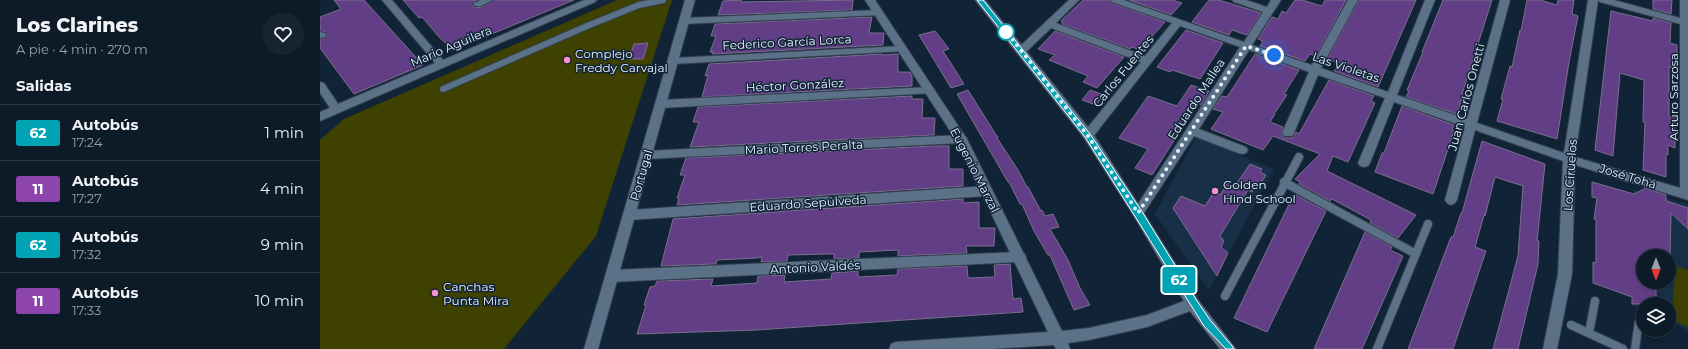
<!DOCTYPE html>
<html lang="es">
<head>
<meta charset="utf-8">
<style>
	:root { --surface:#0d1b29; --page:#162431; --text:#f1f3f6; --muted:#9aa1a8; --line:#2d3946 }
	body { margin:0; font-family:Montserrat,sans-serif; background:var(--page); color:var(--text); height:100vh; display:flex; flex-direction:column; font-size:15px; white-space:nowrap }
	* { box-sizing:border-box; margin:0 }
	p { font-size:13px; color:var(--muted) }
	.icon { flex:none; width:22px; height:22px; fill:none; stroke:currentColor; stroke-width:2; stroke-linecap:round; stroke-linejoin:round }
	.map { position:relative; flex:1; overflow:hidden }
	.side { display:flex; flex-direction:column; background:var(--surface); width:320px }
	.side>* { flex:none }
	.badge { padding:0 8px; border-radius:3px; font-size:14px; line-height:26px }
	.needle { width:26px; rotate:180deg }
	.buttons { position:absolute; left:1316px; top:249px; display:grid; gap:8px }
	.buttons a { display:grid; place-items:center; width:40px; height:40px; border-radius:50%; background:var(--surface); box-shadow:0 2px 6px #0003,0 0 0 1px var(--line); font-size:20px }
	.you { position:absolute; width:20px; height:20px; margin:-10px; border:3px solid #fff; border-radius:50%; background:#1a73e8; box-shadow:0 0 0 6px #1a73e833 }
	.map>.badge { position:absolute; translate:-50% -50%; box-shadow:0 0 0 2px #fff }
	h2 { padding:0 16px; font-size:15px; line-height:36px }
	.round { display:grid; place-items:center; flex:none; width:42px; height:42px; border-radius:21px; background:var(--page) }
	.summary { display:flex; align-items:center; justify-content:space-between; height:68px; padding:0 16px }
	h1 { font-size:19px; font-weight:800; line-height:30px }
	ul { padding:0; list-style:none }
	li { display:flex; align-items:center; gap:12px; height:56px; padding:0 16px; border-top:1px solid var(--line) }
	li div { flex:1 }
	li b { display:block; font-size:15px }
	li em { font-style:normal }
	li .badge { min-width:44px; font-weight:700; text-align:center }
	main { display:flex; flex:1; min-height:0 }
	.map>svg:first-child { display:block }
	.built { fill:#173048; fill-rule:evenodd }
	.green { fill:#3f4100 }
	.building { fill:#623e87; stroke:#7b6f8b }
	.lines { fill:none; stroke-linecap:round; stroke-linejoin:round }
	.lane-far1-casing { stroke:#333f50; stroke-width:8 }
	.lane-casing { stroke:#333f50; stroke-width:10 }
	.street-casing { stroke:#333f50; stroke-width:2 }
	.secondary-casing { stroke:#333f50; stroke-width:2 }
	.lane-far1 { stroke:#5b7187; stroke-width:6 }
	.lane { stroke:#5b7187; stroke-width:8 }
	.street { fill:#5b7187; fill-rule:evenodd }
	.secondary { fill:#5b7187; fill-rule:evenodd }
	.line { fill:#00a3b4; stroke:#fff }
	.walk { stroke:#e6f2ff; stroke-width:4; stroke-dasharray:0 7.2 }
	.stop-dot { fill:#fff; stroke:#00a3b4; stroke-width:2 }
	.poi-dot { fill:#f790cd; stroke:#112437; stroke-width:1.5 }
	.labels { text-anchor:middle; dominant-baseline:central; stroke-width:3; stroke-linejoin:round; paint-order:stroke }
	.street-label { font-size:12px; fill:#e6f2ff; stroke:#112437 }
	.poi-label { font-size:12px; fill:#e6f2ff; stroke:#112437; text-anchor:start }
</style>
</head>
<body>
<main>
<section class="side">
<div class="summary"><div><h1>Los Clarines</h1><p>A pie · 4 min · 270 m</p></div><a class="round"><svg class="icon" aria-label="heart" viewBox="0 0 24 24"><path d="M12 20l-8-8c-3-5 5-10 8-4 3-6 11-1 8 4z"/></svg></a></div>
<h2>Salidas</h2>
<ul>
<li><span class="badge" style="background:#00a3b4;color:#fff">62</span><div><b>Autobús</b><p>17:24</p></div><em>1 min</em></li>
<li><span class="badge" style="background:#8e44ad;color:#fff">11</span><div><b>Autobús</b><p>17:27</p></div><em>4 min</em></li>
<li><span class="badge" style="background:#00a3b4;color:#fff">62</span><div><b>Autobús</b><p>17:32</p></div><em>9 min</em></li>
<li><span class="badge" style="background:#8e44ad;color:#fff">11</span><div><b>Autobús</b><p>17:33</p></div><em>10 min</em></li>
</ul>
</section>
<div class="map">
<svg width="1368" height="349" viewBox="0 0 1368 349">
	<rect width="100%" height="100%" fill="#112437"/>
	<!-- built -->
	<path class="built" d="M876 137 954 169 889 290 835 214Z
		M1313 189 1368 204V330L1349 322V304H1323V310L1312 305ZM1323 256H1349V282H1323Z"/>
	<!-- green -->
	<path class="green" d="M297 0H352L276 236 184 349H0V140L24 119Z
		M1356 266 1368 270V327L1351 320Z"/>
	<!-- building -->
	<path class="building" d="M14 0H44L103 65 34 94 0 48V39L5 38 7 36 5 32 0 31V17L21 9Z
		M83 0H157L152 4 155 8 162 7 174 0H254L133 50 119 37 102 17 99 18Z
		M421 0V2L533 0 532 10 398 15 403 1Z
		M763 0H788L792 3 845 22 820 50 812 47 810 49 742 24 743 22 741 21Z
		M809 0H852L862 3 851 15Z
		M889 0H899L941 13 927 35 912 30 909 35 872 22Z
		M975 0H982L1002 6 1005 0H1026L996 56 990 54 985 61 940 46 943 41 938 39 952 17 958 19 962 11 966 13Z
		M1039 0H1096L1058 87 1014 71 1018 66 1015 65 1016 62 1007 59Z
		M1123 0H1172L1142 94 1143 95 1137 114 1086 97 1089 91 1087 90 1103 52H1102Z
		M1207 0H1220L1237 5 1238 0H1254L1252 14 1258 16 1249 62 1237 139 1177 121 1183 99H1181L1190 66 1192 67 1200 30 1201 31Z
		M1333 0H1352L1351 14 1333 9Z
		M1291 11 1333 21V18L1351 23 1350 43 1357 45V69L1349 67V116L1355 118V148L1348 145V155L1346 154V177L1323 170 1325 122H1323L1324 80 1300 73 1293 156 1275 150Z
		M552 17 549 33H564L563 45 392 54 393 52H390L396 36H391L395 24Z
		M866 30 903 43 880 79 852 70 850 72 837 67Z
		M615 31 629 49 623 51 644 84 631 88 599 35Z
		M735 31 804 57 777 88 763 82 768 76 729 60 735 55 718 49Z
		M328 43 323 59H309L314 44Z
		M562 54V55L578 54V72H590L592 75V86L382 97 388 75 385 76 389 64Z
		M935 54 979 70 964 94 967 95 954 114H955L950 122 963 127 961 134 964 138H972L976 132 979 134 1009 80 1054 96 1051 101 1055 103 1028 162 1013 156 1007 171 1096 215 1078 238 1050 223 1051 220 1012 199 1010 201 979 184 980 182 975 179 1000 154 953 136 943 150 891 129 903 112 893 109 902 96 907 97Z
		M871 85 889 91 881 105 878 103 832 175 815 168 828 149 799 138 828 96 857 106Z
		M648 90 678 138H677L698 170 707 187H708L721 211 722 210 725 216 733 214 739 227 730 229 748 260 760 288 770 305 754 310 730 255H728L714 231 702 204H700L689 182H688L637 94Z
		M770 90 784 95 776 105 762 100Z
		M592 96V99H603L602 118H615L614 135 370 147 379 122H373L378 107Z
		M1082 106 1134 125 1132 130 1134 131 1113 194 1055 172 1062 153H1064Z
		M1162 141 1225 164 1217 241H1219L1218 264 1198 349H1173L1198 256 1203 186 1175 177 1165 216 1164 215 1155 247 1166 251 1133 349H1088L1131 237H1133L1141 213H1142Z
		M614 146H629V169H643V186L357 205 359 198H357L365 175H360L366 158Z
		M930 164 942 169 940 172 946 175 937 189 934 188 932 192 928 190 900 236 904 241 901 247 908 253 897 276 853 208 861 196 885 206 894 192 900 195 908 183 915 186Z
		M1272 182 1314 194 1326 188 1346 195V201L1368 208V229L1351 213 1350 256H1323V282H1336V304H1312V297L1273 283V262L1276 263V219H1274L1277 198 1272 197Z
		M974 194 1006 211 947 332 914 318Z
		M643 199V203L659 202V228H675L674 246H646L647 253 578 256V250L539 252V258L514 259V254H506L468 255 467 261 441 262 442 257 436 258 397 260 396 264 341 266 353 219Z
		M1045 232 1072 247 1070 250 1083 256 1042 349H994Z
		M690 264 693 299 701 298 703 312 436 330 317 334 326 305H324L330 287 335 286 337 281 393 279 391 286 437 283 438 276 465 275 464 282 511 279 512 273 538 271V277L577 275 578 269 647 266 648 278 675 277 674 265Z"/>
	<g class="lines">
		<defs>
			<path id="lane-far1" d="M123 89 267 26 319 5 343 0"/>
			<path id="lane" d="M964 182 1096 254
				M905 296 979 157
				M1251 325 1303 349
				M1269 333 1275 301
				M1057 349 1108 224
				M1315 349 1319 321"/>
			<path id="street" d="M62 0H72L123 60 264 0H277L275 2 0 121V112L10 108 0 93V82L4 83 18 104 115 63Z
				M160 0H173L161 6H155L153 4Z
				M749 0H759L736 23 825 56 852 23 792 2 790 0H804L924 42 943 12 914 2 912 0H926L947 7 951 0H961L932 45 992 65 1028 0H1038L1001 68 1068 92 1105 0H1115L1077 95 1147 119 1180 0H1190L1157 123 1244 153 1268 0H1278L1255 157 1360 188V24L1280 2 1278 0H1294L1360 18V0H1368V200L1255 165 1252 274 1237 349H1223L1238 274 1243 161 1155 130 1137 200 1135 203 1131 205 1127 203 1125 200 1145 127 1074 102 1050 163 1048 166 1044 167 1040 166 1038 163 1065 98 998 75 974 133 972 136H964L962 133 989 72 929 50 879 129 926 147 928 150 926 153 922 154 918 153 874 136 822 216 818 218 814 216 812 213 814 210 920 47 860 26 772 138H764L762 135 764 132 821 62 731 28 705 53H697L696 51 697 49Z
				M558 10 563 13 561 15 364 24 359 21 364 18Z
				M0 32 5 33 6 35 5 37 0 38Z
				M582 46 587 49 586 51 353 64 348 61 353 58Z
				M610 87 614 89 615 91 614 93 341 108 337 107 336 104 337 101 341 100Z
				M641 135 645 136 647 139 645 142 641 143 326 159 322 158 320 155 322 152 326 151Z
				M667 186 671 188 673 191 671 194 667 196 309 220 305 218 303 215 305 212 309 210Z
				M699 252 704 253 706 257 704 261 699 262 292 282 287 280 285 276 287 272 292 270Z"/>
			<path id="secondary" d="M365 0H375L278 349H264Z
				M545 0H555L647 139 742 331 769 328 827 315 864 301 814 216 764 138 655 0H665L772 132 822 210 878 300 916 349H900L870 311 827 327 769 340 748 343 750 349H736L734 345 671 349H569L571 344 576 342 728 332 636 140Z"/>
		</defs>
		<!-- lane-far1 casing -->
		<use href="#lane-far1" class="lane-far1-casing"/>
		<!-- lane casing -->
		<use href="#lane" class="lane-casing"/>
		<!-- street casing -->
		<use href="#street" class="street-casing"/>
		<!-- secondary casing -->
		<use href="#secondary" class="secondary-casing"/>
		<!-- lane-far1 -->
		<use href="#lane-far1" class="lane-far1"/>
		<!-- lane -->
		<use href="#lane" class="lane"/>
		<!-- street -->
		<use href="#street" class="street"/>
		<!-- secondary -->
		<use href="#secondary" class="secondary"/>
	</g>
	<!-- line -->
	<path class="line" d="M657 0H663L770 134 821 210 877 301 890 320 912 346 914 349H906L884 326 765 137Z"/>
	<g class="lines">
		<!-- walk -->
		<path class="walk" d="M686 32 685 30 768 136 818 213 926 46 954 55"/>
	</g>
	<!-- markers -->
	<circle class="stop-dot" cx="686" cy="32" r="8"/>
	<g class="poi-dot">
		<circle cx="247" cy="60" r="4"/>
		<circle cx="895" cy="191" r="4"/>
		<circle cx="115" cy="293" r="4"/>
	</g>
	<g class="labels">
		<!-- street labels -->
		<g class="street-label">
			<text transform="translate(467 42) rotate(-3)">Federico García Lorca</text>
			<text transform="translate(131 46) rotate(-23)">Mario Aguilera</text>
			<text transform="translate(1026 67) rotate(19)">Las Violetas</text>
			<text transform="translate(803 71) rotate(-51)">Carlos Fuentes</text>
			<text transform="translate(475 85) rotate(-3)">Héctor González</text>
			<text transform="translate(1146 97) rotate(-75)">Juan Carlos Onetti</text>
			<text transform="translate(1353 97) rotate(-90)">Arturo Sarzosa</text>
			<text transform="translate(876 99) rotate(-57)">Eduardo Mallea</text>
			<text transform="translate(484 147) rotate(-3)">Mario Torres Peralta</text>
			<text transform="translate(655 170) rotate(63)">Eugenio Marzal</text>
			<text transform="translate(321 175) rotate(-74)">Portugal</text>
			<text transform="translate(1250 175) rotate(-86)">Los Ciruelos</text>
			<text transform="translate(1308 176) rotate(17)">José Tohá</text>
			<text transform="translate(488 203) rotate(-4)">Eduardo Sepúlveda</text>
			<text transform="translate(495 267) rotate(-3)">Antonio Valdés</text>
		</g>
		<!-- poi labels -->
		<g class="poi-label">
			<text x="255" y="53">Complejo<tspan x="255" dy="14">Freddy Carvajal</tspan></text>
			<text x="903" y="184">Golden<tspan x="903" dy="14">Hind School</tspan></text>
			<text x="123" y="286">Canchas<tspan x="123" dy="14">Punta Mira</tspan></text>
		</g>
	</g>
</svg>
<div class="buttons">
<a><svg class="needle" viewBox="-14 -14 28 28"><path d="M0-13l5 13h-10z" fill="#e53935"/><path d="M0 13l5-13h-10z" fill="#9aa1a8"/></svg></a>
<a><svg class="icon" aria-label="layers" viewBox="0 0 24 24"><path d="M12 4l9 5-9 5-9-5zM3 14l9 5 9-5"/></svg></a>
</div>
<div class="you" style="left:954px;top:55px"></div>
<b class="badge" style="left:859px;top:280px;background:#00a3b4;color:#fff">62</b>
</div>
</main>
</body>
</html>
